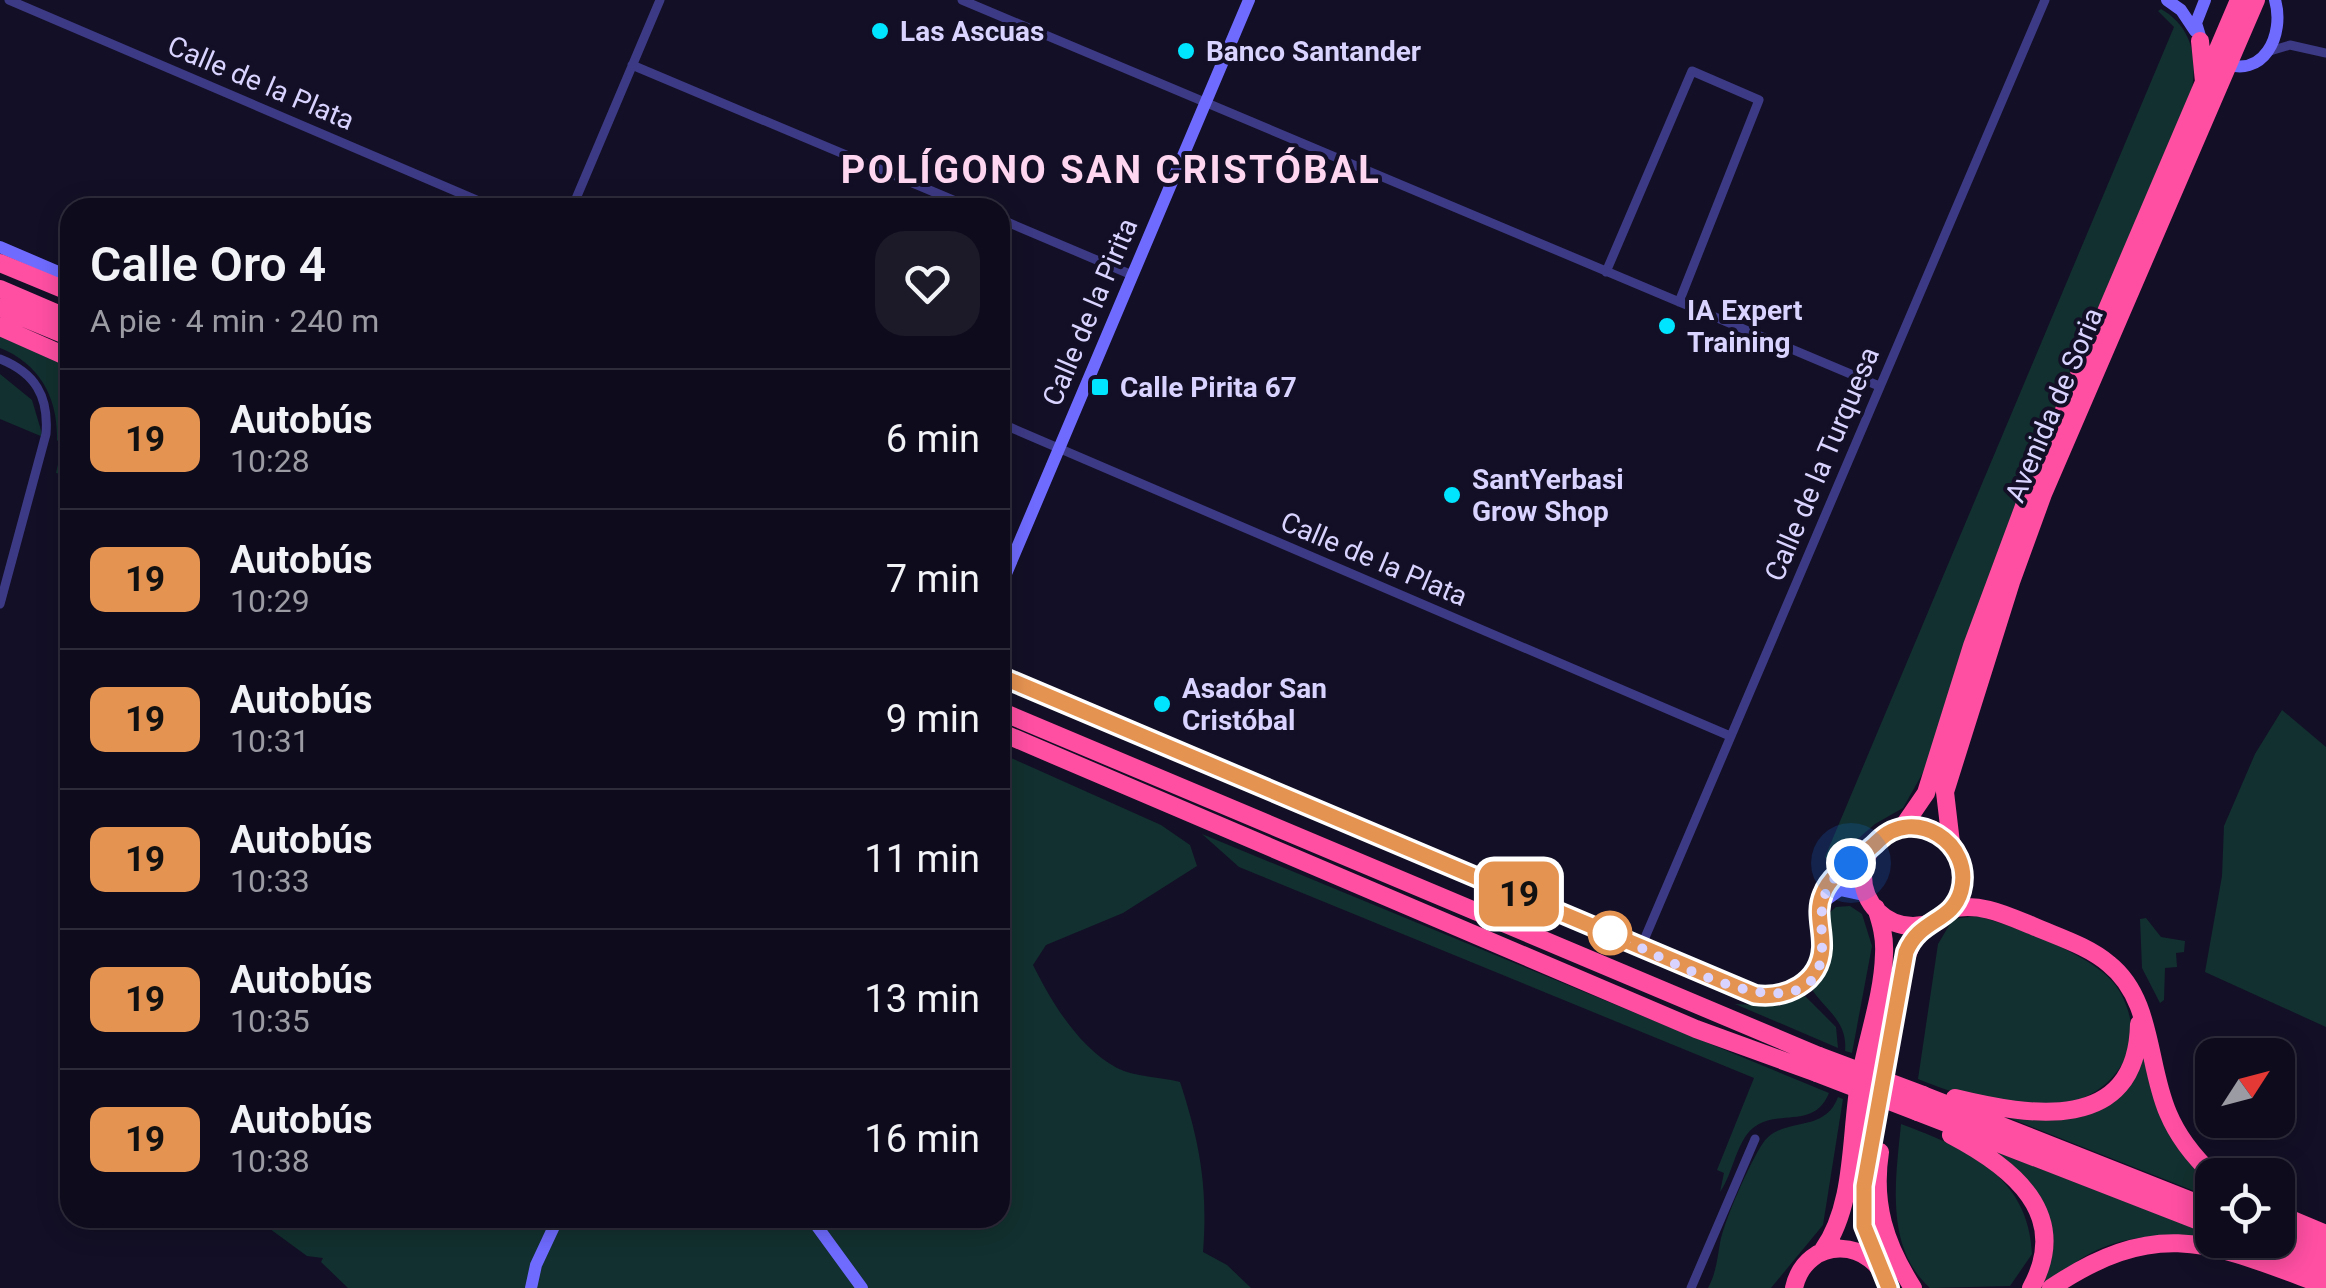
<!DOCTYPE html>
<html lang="es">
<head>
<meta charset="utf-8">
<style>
	:root { --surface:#0e0b1c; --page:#1c1929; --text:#f1f3f6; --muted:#9b9ba3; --line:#2e2b3b }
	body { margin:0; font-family:Roboto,sans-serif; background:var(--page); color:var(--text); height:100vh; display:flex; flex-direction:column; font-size:38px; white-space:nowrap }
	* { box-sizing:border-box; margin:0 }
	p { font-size:32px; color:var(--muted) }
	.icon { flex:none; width:55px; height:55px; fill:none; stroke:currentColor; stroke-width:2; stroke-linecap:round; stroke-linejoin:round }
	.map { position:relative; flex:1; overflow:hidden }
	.side { position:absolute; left:60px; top:198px; width:950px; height:1030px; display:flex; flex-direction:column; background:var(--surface); border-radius:30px; box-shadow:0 5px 25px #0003,0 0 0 2px var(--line) }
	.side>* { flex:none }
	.badge { padding:0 20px; border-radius:15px; font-size:35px; line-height:65px }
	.needle { width:65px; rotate:54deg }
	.fabs { position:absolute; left:2195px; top:1038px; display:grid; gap:20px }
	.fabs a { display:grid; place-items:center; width:100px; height:100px; border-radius:20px; background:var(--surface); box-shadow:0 5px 25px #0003,0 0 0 2px var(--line); font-size:50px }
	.you { position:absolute; width:50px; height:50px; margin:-25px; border:8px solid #fff; border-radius:50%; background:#1a73e8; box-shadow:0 0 0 15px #1a73e833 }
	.map>.badge { position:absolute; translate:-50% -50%; box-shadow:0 0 0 5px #fff }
	.round { display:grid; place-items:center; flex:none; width:105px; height:105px; border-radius:30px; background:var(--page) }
	.overview { display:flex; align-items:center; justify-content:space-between; height:170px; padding:0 30px }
	h1 { font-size:48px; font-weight:600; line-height:75px }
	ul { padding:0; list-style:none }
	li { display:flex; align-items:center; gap:30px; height:140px; padding:0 30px; border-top:2px solid var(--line) }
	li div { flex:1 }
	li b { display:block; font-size:38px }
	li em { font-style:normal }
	li .badge { min-width:110px; font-weight:700; text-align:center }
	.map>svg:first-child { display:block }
	.green { fill:#12302f }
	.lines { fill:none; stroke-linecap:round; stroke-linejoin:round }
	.street { stroke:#3d3a85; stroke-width:9 }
	.secondary { stroke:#6f6bff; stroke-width:12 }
	.highway { stroke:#ff4fa3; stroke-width:18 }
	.highway-bridge { stroke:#ff4fa3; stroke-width:18 }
	.line-casing { stroke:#fff; stroke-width:22 }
	.line { stroke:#e59351; stroke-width:15 }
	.walk { stroke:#d9d4ff; stroke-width:10; stroke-dasharray:0 18 }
	.poi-dot { fill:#00e5ff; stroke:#130f26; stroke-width:4 }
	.stop-dot { fill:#fff; stroke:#e59351; stroke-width:5 }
	.labels { text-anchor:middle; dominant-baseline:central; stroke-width:8; stroke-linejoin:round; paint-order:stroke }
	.poi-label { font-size:28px; font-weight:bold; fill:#d9d4ff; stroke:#130f26; text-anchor:start }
	.street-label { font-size:28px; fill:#d9d4ff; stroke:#130f26 }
	.district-label { font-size:38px; font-weight:bold; letter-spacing:2.5px; fill:#ffd6f0; stroke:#130f26 }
</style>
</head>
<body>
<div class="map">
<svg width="2326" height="1288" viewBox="0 0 2326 1288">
	<rect width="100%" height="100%" fill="#130f26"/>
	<!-- green -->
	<path class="green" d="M2161 9C2192 27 2197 56 2192 89L2014 507 1925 769 1903 808 1875 824 1830 863 1825 857 2174 27 2158 11Z
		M0 334 70 365V477L56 473 62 446 57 440C58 398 40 364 0 348Z
		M0 374 32 400 43 437 0 419Z
		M2282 710 2326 747V1027L2205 972 2222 876 2224 826 2255 754Z
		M1000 753 1161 825 1190 845 1197 866 1123 913 1046 945 1033 965C1051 1001 1078 1047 1117 1068 1134 1077 1161 1077 1180 1082 1200 1143 1208 1188 1203 1252L1227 1265 1251 1288H348L321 1262 323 1258 307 1256 255 1218H1000Z
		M1202 834 1829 1093C1814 1130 1779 1108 1753 1128 1736 1142 1733 1174 1720 1192L1724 1173 1717 1170 1754 1078 1239 867Z
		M1836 907 1850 906 1862 914 1872 946 1852 1053 1845 1051C1848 1021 1825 1010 1811 988 1830 964 1831 944 1827 915Z
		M1977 916C2014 926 2088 953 2113 982 2128 1000 2137 1031 2128 1053 2092 1134 1983 1106 1918 1079L1938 944 1953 919Z
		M2146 918 2161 937 2185 941 2184 952 2176 953 2177 967 2165 968 2164 1000 2160 1003 2142 968 2140 919Z
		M1805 996 1836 1027 1838 1048 1735 1004 1779 1006Z
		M2141 1043 2149 1072 2212 1181V1198L1994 1112 2062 1119 2099 1108Z
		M1838 1097 1843 1099 1823 1225 1771 1288H1708C1716 1273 1717 1260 1720 1243 1724 1221 1750 1162 1763 1143 1783 1115 1824 1135 1838 1097Z
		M1901 1124C1966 1148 2029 1176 2032 1254L2010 1286 1930 1288C1884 1247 1896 1177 1901 1124Z
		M1979 1145 2212 1235V1240H2226L2225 1245C2175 1232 2124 1231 2079 1260 2066 1269 2055 1282 2041 1288 2074 1213 2031 1188 1979 1145Z"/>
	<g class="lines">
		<!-- street -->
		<path class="street" d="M9 0 495 208
			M962 0 1879 386
			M2270 51 2290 45 2326 53
			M632 65 972 208
			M572 208 660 0
			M1000 219 1132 275
			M1606 272 1692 71 1759 100 1679 302
			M0 359C35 373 49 396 46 434L0 604
			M1000 423 1730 736
			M1641 947 2045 0
			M1691 1288 1755 1139"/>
		<!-- secondary -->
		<path class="secondary" d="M2167 0 2181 10 2195 31
			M2203 46 2196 23 2205 0
			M2221 62C2264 81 2285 34 2275 0
			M0 247 70 277
			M1000 588 1249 0
			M1000 676 1755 995C1787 999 1822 982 1822 945 1822 929 1816 914 1821 898 1828 874 1853 862 1872 849
			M1823 902 1840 890 1868 896
			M811 1218 862 1288
			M531 1288 536 1265 558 1218"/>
		<!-- highway -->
		<path class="highway" d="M2200 41 2204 82
			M0 263 70 292
			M0 289 70 319
			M0 308 70 337
			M0 327 70 358
			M1000 711 1819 1056
			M1000 732 1696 1029 1817 1073
			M1863 876a50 50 0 1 1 100 0a50 50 0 1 1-100 0Z
			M1902 828 1926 793 1972 646 2030 490 2239 0
			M1951 843 1945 792 2011 582 2043 494 2256 0
			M1951 909C1980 902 2006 915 2033 926 2058 937 2088 946 2109 964 2153 999 2147 1065 2168 1113 2178 1137 2194 1157 2213 1175
			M1923 1095 2212 1209
			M1955 1098C2029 1116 2137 1135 2139 1024
			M1918 1112 2212 1226
			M1951 1135C2012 1167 2072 1214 2031 1288
			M1880 1152C1872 1204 1885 1244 1913 1288
			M2278 1214 2326 1234
			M2278 1233 2326 1252
			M2249 1240 2326 1269
			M1823 1250C1855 1204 1850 1138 1859 1084 1866 1041 1883 997 1884 954 1885 937 1881 923 1876 908
			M1876 1261C1872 1249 1866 1237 1864 1224 1857 1171 1890 966 1922 926
			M1794 1288C1806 1234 1875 1237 1889 1288
			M2051 1288C2160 1215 2213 1244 2326 1286"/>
		<!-- highway-bridge -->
		<path class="highway-bridge" d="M1819 1056 1923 1095
			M1817 1073 1918 1112"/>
	</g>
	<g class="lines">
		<defs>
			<path id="line" d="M1000 676 1755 995C1786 999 1820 983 1822 948 1823 929 1815 912 1823 894 1832 870 1861 859 1878 841 1914 805 1974 843 1961 891 1952 923 1920 918 1906 952L1864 1186V1226L1889 1288"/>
		</defs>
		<!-- line casing -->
		<use href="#line" class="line-casing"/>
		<!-- line -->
		<use href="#line" class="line"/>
		<!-- walk -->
		<path class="walk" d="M1610 933C1650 950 1824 1053 1822 944 1821 907 1818 888 1851 863"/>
	</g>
	<!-- markers -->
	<g class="poi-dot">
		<circle cx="880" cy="31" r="10"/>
		<circle cx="1186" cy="51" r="10"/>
		<circle cx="1667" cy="326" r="10"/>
		<rect x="1090" y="377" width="20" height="20" rx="5"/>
		<circle cx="1452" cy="495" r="10"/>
		<circle cx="1162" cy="704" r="10"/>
	</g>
	<circle class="stop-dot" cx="1610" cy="933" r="20"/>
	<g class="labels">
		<!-- poi labels -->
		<g class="poi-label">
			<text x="900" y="31">Las Ascuas</text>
			<text x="1206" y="51">Banco Santander</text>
			<text x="1687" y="310">IA Expert<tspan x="1687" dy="32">Training</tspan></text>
			<text x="1120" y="387">Calle Pirita 67</text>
			<text x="1472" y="479">SantYerbasi<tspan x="1472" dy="32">Grow Shop</tspan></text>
			<text x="1182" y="688">Asador San<tspan x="1182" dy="32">Cristóbal</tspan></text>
		</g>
		<!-- street labels -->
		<g class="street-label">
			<text transform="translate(261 83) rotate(23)">Calle de la Plata</text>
			<text transform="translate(1090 312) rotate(-67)">Calle de la Pirita</text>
			<text transform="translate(2054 405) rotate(-67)">Avenida de Soria</text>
			<text transform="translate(1822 464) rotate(-67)">Calle de la Turquesa</text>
			<text transform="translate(1374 559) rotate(23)">Calle de la Plata</text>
		</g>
		<!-- district labels -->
		<g class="district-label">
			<text x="1111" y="170">POLÍGONO SAN CRISTÓBAL</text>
		</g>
	</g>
</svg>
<div class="fabs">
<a><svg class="needle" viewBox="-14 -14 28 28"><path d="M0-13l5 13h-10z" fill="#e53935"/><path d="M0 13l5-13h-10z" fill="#9b9ba3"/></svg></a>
<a><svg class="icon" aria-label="locate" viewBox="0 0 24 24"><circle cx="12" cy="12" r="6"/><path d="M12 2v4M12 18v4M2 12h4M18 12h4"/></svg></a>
</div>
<div class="you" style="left:1851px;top:863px"></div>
<b class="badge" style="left:1519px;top:894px;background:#e59351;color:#111">19</b>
<section class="side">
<div class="overview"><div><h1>Calle Oro 4</h1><p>A pie · 4 min · 240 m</p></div><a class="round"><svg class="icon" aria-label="heart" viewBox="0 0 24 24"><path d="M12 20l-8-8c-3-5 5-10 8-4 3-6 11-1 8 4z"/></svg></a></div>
<ul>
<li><span class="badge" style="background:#e59351;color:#111">19</span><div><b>Autobús</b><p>10:28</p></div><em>6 min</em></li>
<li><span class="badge" style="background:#e59351;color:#111">19</span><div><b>Autobús</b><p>10:29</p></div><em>7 min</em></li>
<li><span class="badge" style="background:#e59351;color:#111">19</span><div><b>Autobús</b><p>10:31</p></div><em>9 min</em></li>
<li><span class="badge" style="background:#e59351;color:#111">19</span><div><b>Autobús</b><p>10:33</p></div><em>11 min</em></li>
<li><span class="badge" style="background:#e59351;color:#111">19</span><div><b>Autobús</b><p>10:35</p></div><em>13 min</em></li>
<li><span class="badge" style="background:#e59351;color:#111">19</span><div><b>Autobús</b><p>10:38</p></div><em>16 min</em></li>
</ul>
</section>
</div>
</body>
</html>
